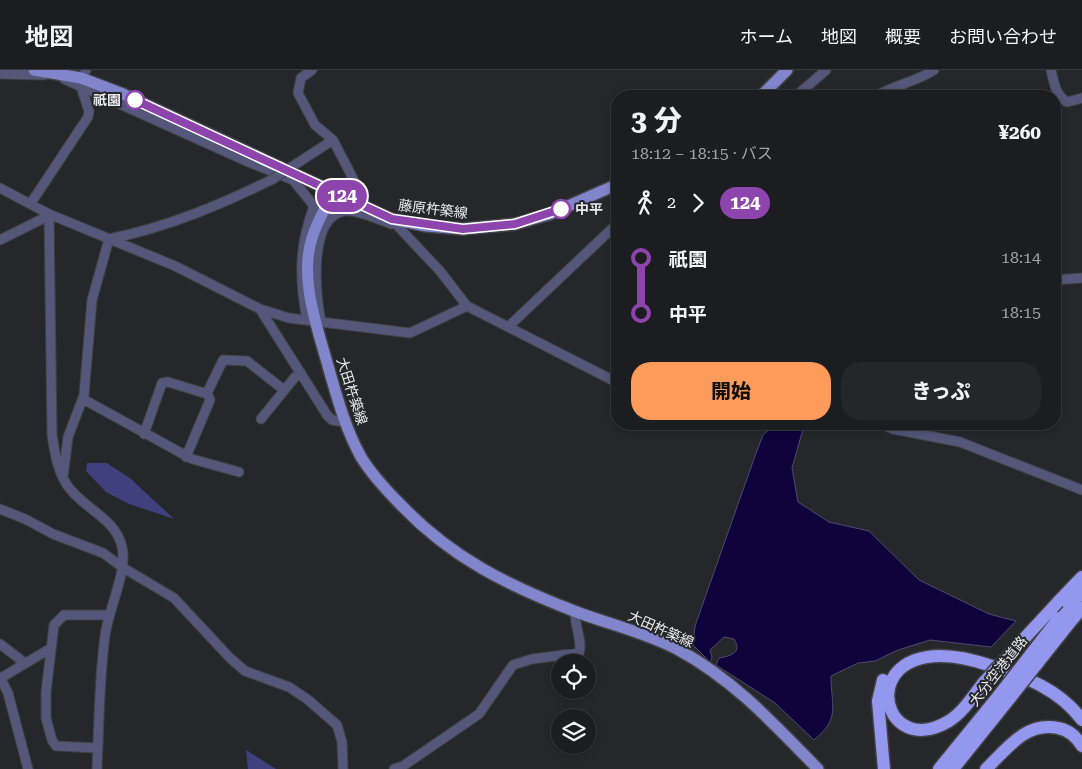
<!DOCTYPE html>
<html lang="ja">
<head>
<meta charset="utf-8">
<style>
	:root { --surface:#1c1d20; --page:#252629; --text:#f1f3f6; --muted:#a0a2a5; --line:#3a3b3e; --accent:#ff9b5a }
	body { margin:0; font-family:"Roboto Serif","Noto Sans JP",serif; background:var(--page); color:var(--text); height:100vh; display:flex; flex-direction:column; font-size:19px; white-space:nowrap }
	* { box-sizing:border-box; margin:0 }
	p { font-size:16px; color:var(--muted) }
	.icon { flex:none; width:28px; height:28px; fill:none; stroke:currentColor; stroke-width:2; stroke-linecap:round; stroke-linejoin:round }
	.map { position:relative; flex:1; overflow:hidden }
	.details { position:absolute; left:611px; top:20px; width:450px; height:340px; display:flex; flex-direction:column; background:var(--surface); border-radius:20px; box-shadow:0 2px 8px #0003,0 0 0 1px var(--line) }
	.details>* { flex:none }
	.badge { padding:0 10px; border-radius:16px; font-size:18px; line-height:32px }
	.fabs { position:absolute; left:551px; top:584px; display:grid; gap:10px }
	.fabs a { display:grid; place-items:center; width:45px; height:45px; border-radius:50%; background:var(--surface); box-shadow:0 2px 8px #0003,0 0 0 1px var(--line); font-size:25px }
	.map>.badge { position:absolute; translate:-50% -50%; box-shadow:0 0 0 2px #fff }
	.legs { display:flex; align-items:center; gap:8px; height:55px; padding:0 20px; font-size:16px }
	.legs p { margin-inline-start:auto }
	.head { display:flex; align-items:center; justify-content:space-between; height:85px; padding:0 20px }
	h1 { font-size:28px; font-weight:800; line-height:38px }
	.cta { display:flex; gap:10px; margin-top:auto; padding:10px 20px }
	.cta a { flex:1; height:58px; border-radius:20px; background:var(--accent); color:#111; font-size:20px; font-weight:800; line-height:58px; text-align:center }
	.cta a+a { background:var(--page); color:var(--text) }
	ul { padding:0 20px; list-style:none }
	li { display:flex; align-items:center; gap:18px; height:55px; font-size:19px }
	li i { display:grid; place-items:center; width:8px; height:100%; margin:0 6px; background:currentColor }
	li i::after { content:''; width:12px; height:12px; margin:-6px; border:4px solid; border-radius:50%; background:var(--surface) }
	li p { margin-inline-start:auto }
	li:first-child i { background:linear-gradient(#0000 50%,currentColor 0) }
	li:last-child i { background:linear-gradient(currentColor 50%,#0000 0) }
	header { display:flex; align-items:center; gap:30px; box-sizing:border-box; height:70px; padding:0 25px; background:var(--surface); border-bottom:1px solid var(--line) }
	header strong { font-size:24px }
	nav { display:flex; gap:28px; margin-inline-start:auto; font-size:18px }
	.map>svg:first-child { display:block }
	.green { fill:#3f407d }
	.water { fill:#0f033c; stroke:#514971 }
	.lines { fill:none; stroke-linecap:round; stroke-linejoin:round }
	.minor-casing { stroke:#424245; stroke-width:11 }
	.major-casing { stroke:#424245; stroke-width:14 }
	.highway-casing { stroke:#424245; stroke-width:15 }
	.minor { stroke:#54577a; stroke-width:9 }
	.major { stroke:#8185cc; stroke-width:11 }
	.highway { stroke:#9397ed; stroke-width:12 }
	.minor-bridge-casing { stroke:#424245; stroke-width:11; stroke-linecap:butt }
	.highway-bridge-casing { stroke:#424245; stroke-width:15; stroke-linecap:butt }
	.minor-bridge { stroke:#54577a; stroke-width:9 }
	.highway-bridge { stroke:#9397ed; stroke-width:12 }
	.line-1-casing { stroke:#fff; stroke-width:11 }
	.line-1 { stroke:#8e44ad; stroke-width:8 }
	.stop-1-dot { fill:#fff; stroke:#8e44ad; stroke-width:2.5 }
	.labels { text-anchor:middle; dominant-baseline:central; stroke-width:4; stroke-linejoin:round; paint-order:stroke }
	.stop-label { font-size:14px; font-weight:bold; fill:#ebebed; stroke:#26272a; text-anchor:end }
	.street-label { font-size:14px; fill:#ebebed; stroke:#26272a }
</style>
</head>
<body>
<header>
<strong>地図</strong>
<nav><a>ホーム</a><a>地図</a><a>概要</a><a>お問い合わせ</a></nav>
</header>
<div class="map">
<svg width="1082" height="699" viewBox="0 0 1082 699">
	<rect width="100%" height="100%" fill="#26272a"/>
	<!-- green -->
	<path class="green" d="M87 393H107L131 409 174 449 129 434 106 422 86 401Z
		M246 680 276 699H248Z"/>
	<!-- water -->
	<path class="water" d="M776 354H785L787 358 803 359 792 398 798 432 829 452 869 461 919 510 989 544 1016 551 991 577 930 570 898 580 875 591 858 593 831 606C831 636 841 648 814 670L775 633 716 595 719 588C730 586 743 583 734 569L724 567 710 580 712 587 710 592 693 575 695 556 755 386 763 365Z"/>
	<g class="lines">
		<defs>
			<path id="minor" d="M312 0 301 8 298 23 315 55 333 70 359 120 357 133
				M1051 0C1054 12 1055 25 1067 32L1082 28
				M0 4 44 5
				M64 9 246 91 293 110 314 136C299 177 299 207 307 250
				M796 26 826 0
				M876 26C894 15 916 12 934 0
				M296 94 333 70
				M0 118 49 144 175 196 260 239 289 248 410 263 467 236
				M31 133 88 47 89 41 80 14 86 0
				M49 144 52 365C55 384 57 399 67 415 82 438 116 448 122 477 128 501 108 540 105 566 99 610 99 655 97 699
				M391 149 440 201 467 236 618 313
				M109 169C168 157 220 135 273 109
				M0 170 48 146
				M1055 210 1082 208
				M260 239 327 345 332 350 344 352
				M321 252C316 226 307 148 344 141 355 139 380 150 391 154
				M508 257 618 153
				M83 329 192 389 239 402
				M261 349 295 307 301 303
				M881 354 893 359 960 372 1082 420
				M144 364 162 313 168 312 204 323 208 321 223 290 247 291 284 320
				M186 387 210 330 207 322
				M63 407 68 367 84 325 92 230 109 169
				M0 439 25 449 53 464 103 483 122 497 174 528 230 588 245 601 289 617 307 629 337 655 342 672 343 699
				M0 574 25 593
				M0 607 8 623 28 699
				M1 608 51 578
				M98 678 56 676 52 670 46 648V622L54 555 64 545H109
				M394 699 403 696 479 644 513 595 532 589 579 583C583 571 574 555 575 541"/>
			<path id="major" d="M34 0 81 8 123 24 391 149 426 156 463 159 515 154 550 144 618 114
				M761 26 787 0
				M333 122C326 137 317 152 312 168 299 209 317 256 328 296 337 327 345 358 361 387 372 405 387 421 402 436 452 488 507 515 574 541 608 554 644 562 677 579 733 609 774 654 818 699"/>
			<path id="highway" d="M1058 532 1082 507
				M1059 548 1082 522
				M1067 556 1082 538
				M883 610 878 631 884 699
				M985 611C974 624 964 642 949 651 873 697 849 547 992 596 1027 608 1059 619 1082 650
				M939 699 1000 624
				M953 699 1010 628
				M986 699C1007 679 1026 651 1058 658 1069 660 1076 666 1082 676"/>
		</defs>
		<!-- minor casing -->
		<use href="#minor" class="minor-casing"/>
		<!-- major casing -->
		<use href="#major" class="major-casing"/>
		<!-- highway casing -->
		<use href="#highway" class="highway-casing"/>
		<!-- minor -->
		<use href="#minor" class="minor"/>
		<!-- major -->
		<use href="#major" class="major"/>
		<!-- highway -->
		<use href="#highway" class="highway"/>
		<defs>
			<path id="minor-bridge" d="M273 109 296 94"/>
			<path id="highway-bridge" d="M985 611 1058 532
				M1000 624 1059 548
				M1010 628 1067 556"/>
		</defs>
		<!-- minor-bridge casing -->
		<use href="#minor-bridge" class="minor-bridge-casing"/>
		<!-- highway-bridge casing -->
		<use href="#highway-bridge" class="highway-bridge-casing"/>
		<!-- minor-bridge -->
		<use href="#minor-bridge" class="minor-bridge"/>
		<!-- highway-bridge -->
		<use href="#highway-bridge" class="highway-bridge"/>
	</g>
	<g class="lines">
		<defs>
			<path id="line-1" d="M135 30 392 149 463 159 515 154 561 139"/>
		</defs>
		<!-- line-1 casing -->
		<use href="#line-1" class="line-1-casing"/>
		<!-- line-1 -->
		<use href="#line-1" class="line-1"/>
	</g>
	<!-- markers -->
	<g class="stop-1-dot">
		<circle cx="135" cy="30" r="9"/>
		<circle cx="561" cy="139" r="9"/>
	</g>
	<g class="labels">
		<!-- stop labels -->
		<g class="stop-label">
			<text x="121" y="30">祇園</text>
			<text x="575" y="139" text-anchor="start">中平</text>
		</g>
		<!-- street labels -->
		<g class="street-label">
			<text transform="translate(433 139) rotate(7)">藤原杵築線</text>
			<text transform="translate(352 321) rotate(72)">大田杵築線</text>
			<text transform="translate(661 559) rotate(24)">大田杵築線</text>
			<text transform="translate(998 601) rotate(-52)">大分空港道路</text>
		</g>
	</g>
</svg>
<div class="fabs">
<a><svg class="icon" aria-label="locate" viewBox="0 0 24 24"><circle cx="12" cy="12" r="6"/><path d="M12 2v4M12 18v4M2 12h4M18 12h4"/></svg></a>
<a><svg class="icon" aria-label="layers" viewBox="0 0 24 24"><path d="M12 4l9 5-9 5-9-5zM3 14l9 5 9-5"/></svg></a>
</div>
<b class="badge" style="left:342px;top:126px;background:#8e44ad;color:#fff">124</b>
<section class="details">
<div class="head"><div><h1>3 分</h1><p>18:12 – 18:15 · バス</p></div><b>¥260</b></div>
<div class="legs"><svg class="icon" aria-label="walk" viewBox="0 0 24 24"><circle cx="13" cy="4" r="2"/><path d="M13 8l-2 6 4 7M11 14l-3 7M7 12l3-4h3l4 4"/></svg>2<svg class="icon" aria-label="forward" viewBox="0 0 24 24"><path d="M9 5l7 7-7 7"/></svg><b class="badge" style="background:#8e44ad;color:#fff">124</b></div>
<ul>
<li><i style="color:#8e44ad"></i><b>祇園</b><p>18:14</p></li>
<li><i style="color:#8e44ad"></i><b>中平</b><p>18:15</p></li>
</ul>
<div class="cta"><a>開始</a><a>きっぷ</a></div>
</section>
</div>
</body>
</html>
